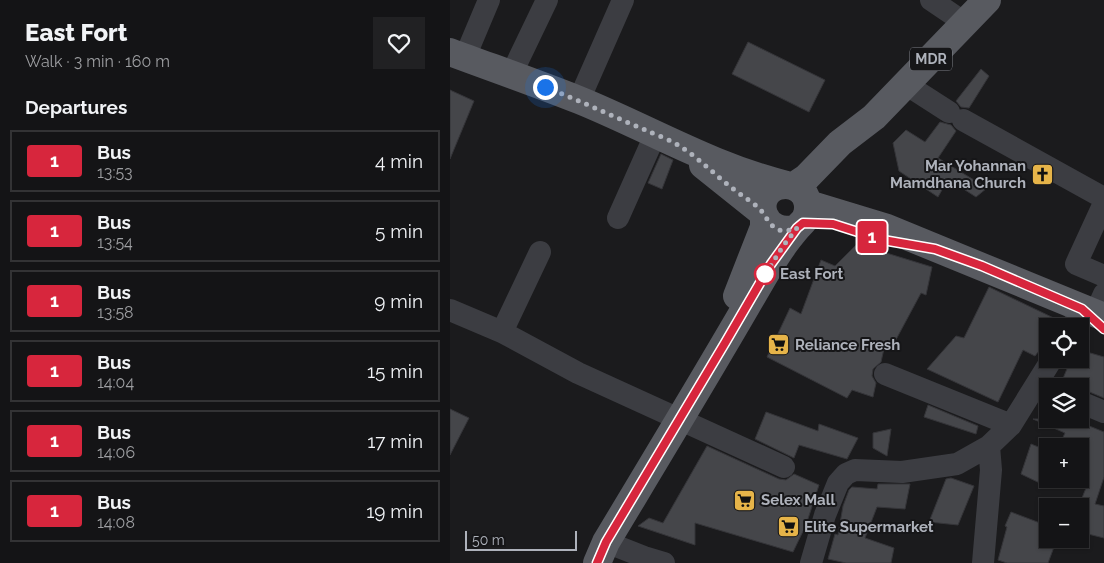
<!DOCTYPE html>
<html lang="en">
<head>
<meta charset="utf-8">
<style>
	:root { --surface:#141416; --page:#212123; --text:#f1f3f6; --muted:#9d9ea1; --line:#333335 }
	body { margin:0; font-family:Raleway,sans-serif; background:var(--page); color:var(--text); height:100vh; display:flex; flex-direction:column; font-size:19px; white-space:nowrap }
	* { box-sizing:border-box; margin:0 }
	p { font-size:16px; color:var(--muted) }
	.icon { flex:none; width:28px; height:28px; fill:none; stroke:currentColor; stroke-width:2; stroke-linecap:round; stroke-linejoin:round }
	.map { position:relative; flex:1; overflow:hidden }
	.side { display:flex; flex-direction:column; background:var(--surface); width:450px }
	.side>* { flex:none }
	.badge { padding:0 10px; border-radius:4px; font-size:18px; line-height:32px }
	.tools { position:absolute; left:589px; top:318px; display:grid; gap:10px }
	.tools a { display:grid; place-items:center; width:50px; height:50px; border-radius:0px; background:var(--surface); box-shadow:0 1px 4px #0004,0 0 0 1px var(--line); font-size:25px }
	.scale { position:absolute; left:15px; bottom:12px; width:112px; box-sizing:border-box; padding-left:5px; border:2px solid #aeb2bb; border-top:0; font-size:14px; line-height:18px; white-space:nowrap; color:#aeb2bb; -webkit-text-stroke:4px #161618; paint-order:stroke }
	.you { position:absolute; width:25px; height:25px; margin:-12px; border:4px solid #fff; border-radius:50%; background:#1a73e8; box-shadow:0 0 0 8px #1a73e833 }
	.map>.badge { position:absolute; translate:-50% -50%; box-shadow:0 0 0 2px #fff }
	h2 { padding:0 25px; font-size:19px; line-height:45px }
	.round { display:grid; place-items:center; flex:none; width:52px; height:52px; border-radius:0px; background:var(--page) }
	.summary { display:flex; align-items:center; justify-content:space-between; height:85px; padding:0 25px }
	h1 { font-size:24px; font-weight:800; line-height:38px }
	ul { padding:0; list-style:none }
	li { display:flex; align-items:center; gap:15px; height:62px; margin:0 10px 8px; padding:0 15px; border:2px solid var(--line); border-radius:0px }
	li div { flex:1 }
	li b { display:block; font-size:19px }
	li em { font-style:normal }
	li .badge { min-width:55px; font-weight:700; text-align:center }
	main { display:flex; flex:1; min-height:0 }
	.map>svg:first-child { display:block }
	.building { fill:#45464a; stroke:#353539 }
	.lines { fill:none; stroke-linecap:round; stroke-linejoin:round }
	.minor { stroke:#3c3d42; stroke-width:22 }
	.major { stroke:#585a60; stroke-width:28 }
	.line-casing { stroke:#fff; stroke-width:11 }
	.line { stroke:#d7263d; stroke-width:8 }
	.walk { stroke:#aeb2bb; stroke-width:5; stroke-dasharray:0 9 }
	.stop-dot { fill:#fff; stroke:#d7263d; stroke-width:2.5 }
	.labels { text-anchor:middle; dominant-baseline:central; stroke-width:4; stroke-linejoin:round; paint-order:stroke }
	.shield { fill:#161618; stroke:#80838a; stroke-width:1 }
	.shield-label { font-size:14px; font-weight:bold; fill:#aeb2bb }
	.poi-label { font-size:15px; font-weight:bold; fill:#aeb2bb; stroke:#161618; text-anchor:start }
	.stop-label { font-size:15px; font-weight:bold; fill:#aeb2bb; stroke:#161618; text-anchor:start }
</style>
</head>
<body>
<main>
<section class="side">
<div class="summary"><div><h1>East Fort</h1><p>Walk · 3 min · 160 m</p></div><a class="round"><svg class="icon" aria-label="heart" viewBox="0 0 24 24"><path d="M12 20l-8-8c-3-5 5-10 8-4 3-6 11-1 8 4z"/></svg></a></div>
<h2>Departures</h2>
<ul>
<li><span class="badge" style="background:#d7263d;color:#fff">1</span><div><b>Bus</b><p>13:53</p></div><em>4 min</em></li>
<li><span class="badge" style="background:#d7263d;color:#fff">1</span><div><b>Bus</b><p>13:54</p></div><em>5 min</em></li>
<li><span class="badge" style="background:#d7263d;color:#fff">1</span><div><b>Bus</b><p>13:58</p></div><em>9 min</em></li>
<li><span class="badge" style="background:#d7263d;color:#fff">1</span><div><b>Bus</b><p>14:04</p></div><em>15 min</em></li>
<li><span class="badge" style="background:#d7263d;color:#fff">1</span><div><b>Bus</b><p>14:06</p></div><em>17 min</em></li>
<li><span class="badge" style="background:#d7263d;color:#fff">1</span><div><b>Bus</b><p>14:08</p></div><em>19 min</em></li>
</ul>
</section>
<div class="map">
<svg width="654" height="563" viewBox="0 0 654 563">
	<rect width="100%" height="100%" fill="#1b1b1d"/>
	<!-- building -->
	<path class="building" d="M298 42 375 80 359 112 282 74Z
		M531 69 539 76 519 108 511 107 506 101Z
		M0 90 24 101 0 159Z
		M490 122 501 125 506 131 488 158 537 188 526 197 498 179 488 197 449 171 443 143 456 130 475 142Z
		M211 154 223 160 212 189 198 183Z
		M407 244 482 267 476 295 471 293 442 347 435 344 431 362 423 369 422 376 426 383 423 397 402 390 397 398 317 357 340 308 351 314 371 260 385 266Z
		M539 287 610 321 609 326H598V339L585 356 573 350 548 402 477 369 506 336 514 338Z
		M630 350 654 357V398L630 388V386H625L612 381 621 359H630Z
		M478 405 528 426 526 434 474 417Z
		M0 409 19 418 0 455Z
		M316 412 368 431 369 424 408 438 397 459 349 445 344 458 305 439Z
		M583 419H622L654 432V477L645 504 654 506V538L630 532V503L636 488 630 486V446H609L615 433Z
		M441 429 437 456 423 448V433Z
		M581 444 598 451V487L571 474Z
		M257 446 329 479 336 480 344 474 369 485 356 525 343 552 245 523V545L188 526 199 518 213 523Z
		M501 478 524 486 508 525 479 522 496 479Z
		M428 484H460L455 509 427 507 415 538 444 548 441 563H396L378 559 385 534 388 535 393 506 399 490 402 487 427 489Z
		M561 512 598 526V539H607L598 563H557L548 560 557 527 555 526Z"/>
	<g class="lines">
		<!-- minor -->
		<path class="minor" d="M481 0 515 23
			M15 57 39 0
			M61 75 97 0
			M457 85 499 112
			M129 100 173 0
			M513 120 654 198
			M654 203 626 264 654 276
			M168 218 205 135
			M0 310 52 332 128 373 334 467
			M645 314 654 294
			M622 326 632 309
			M52 332 90 252
			M435 374 561 425
			M630 402 654 412
			M156 542 194 557 214 563
			M361 563 375 515 388 483 396 474 405 470 452 472 507 464 539 446
			M533 563 541 470 539 446 561 425 602 359"/>
		<!-- major -->
		<path class="major" d="M0 52C43 68 86 83 129 100 198 128 263 167 337 185
			M253 165 313 213
			M344 186 356 178 390 143 424 117 537 0
			M358 204 437 228 654 317
			M287 296 314 227V216
			M147 563 156 542C207 457 258 373 307 288 315 274 323 260 333 246 337 240 342 234 347 228 350 224 354 222 356 217 360 208 358 196 350 190 344 185 335 184 328 186 299 196 314 239 347 228"/>
	</g>
	<g class="lines">
		<defs>
			<path id="line" d="M147 563 156 542 275 343 321 264 347 228 353 223 383 224 433 240 485 249 532 266 632 309 654 329"/>
		</defs>
		<!-- line casing -->
		<use href="#line" class="line-casing"/>
		<!-- line -->
		<use href="#line" class="line"/>
		<!-- walk -->
		<path class="walk" d="M95 87C128 100 160 115 193 129 206 135 222 140 234 149 255 163 272 182 293 196 300 201 309 207 313 213 323 228 327 235 347 228L333 246 312 280 315 274"/>
	</g>
	<!-- icons -->
	<defs>
		<symbol id="church-square" viewBox="-11 -11 22 22"><rect x="-9" y="-9" width="18" height="18" rx="4" fill="#e6b449" stroke="#161618"/><path d="M-1.2-6h2.4v3.5h3.3v2.4h-3.3V6h-2.4V-.1h-3.3v-2.4h3.3Z" fill="#111"/></symbol>
		<symbol id="supermarket-square" viewBox="-11 -11 22 22"><rect x="-9" y="-9" width="18" height="18" rx="4" fill="#e6b449" stroke="#161618"/><path d="M-6-5.5h2.5l.6 2H6L4.5 2H-2.5L-4.4-4H-6ZM-1.5 3.2a1.3 1.3 0 1 0 .1 0ZM3 3.2a1.3 1.3 0 1 0 .1 0Z" fill="#111"/></symbol>
	</defs>
	<g fill-rule="evenodd">
		<use href="#church-square" x="580" y="162" width="25" height="25"/>
		<use href="#supermarket-square" x="316" y="332" width="25" height="25"/>
		<use href="#supermarket-square" x="282" y="488" width="25" height="25"/>
		<use href="#supermarket-square" x="326" y="514" width="25" height="25"/>
	</g>
	<!-- markers -->
	<circle class="stop-dot" cx="315" cy="274" r="10"/>
	<g class="labels">
		<!-- shield labels -->
		<rect class="shield" x="460" y="47.5" width="42" height="23" rx="4"/>
		<g class="shield-label">
			<text x="481" y="59">MDR</text>
		</g>
		<!-- poi labels -->
		<g class="poi-label">
			<text x="576" y="166" text-anchor="end">Mar Yohannan<tspan x="576" dy="17">Mamdhana Church</tspan></text>
			<text x="345" y="345">Reliance Fresh</text>
			<text x="311" y="500">Selex Mall</text>
			<text x="354" y="527">Elite Supermarket</text>
		</g>
		<!-- stop labels -->
		<g class="stop-label">
			<text x="330" y="274">East Fort</text>
		</g>
	</g>
</svg>
<div class="tools">
<a><svg class="icon" aria-label="locate" viewBox="0 0 24 24"><circle cx="12" cy="12" r="6"/><path d="M12 2v4M12 18v4M2 12h4M18 12h4"/></svg></a>
<a><svg class="icon" aria-label="layers" viewBox="0 0 24 24"><path d="M12 4l9 5-9 5-9-5zM3 14l9 5 9-5"/></svg></a>
<a>+</a>
<a>−</a>
</div>
<div class="scale">50 m</div>
<div class="you" style="left:95px;top:87px"></div>
<b class="badge" style="left:422px;top:237px;background:#d7263d;color:#fff">1</b>
</div>
</main>
</body>
</html>
